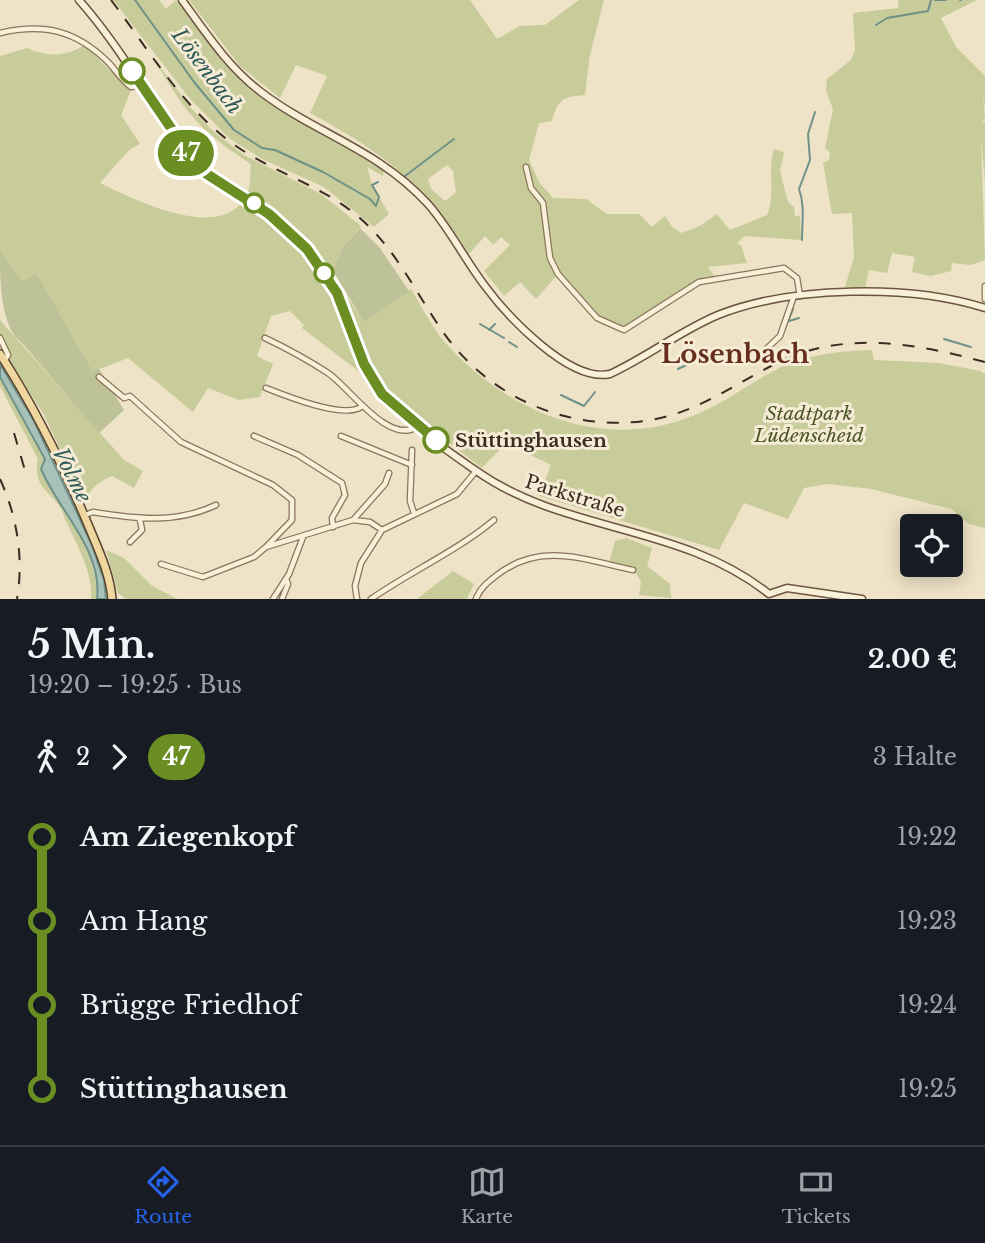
<!DOCTYPE html>
<html lang="de">
<head>
<meta charset="utf-8">
<style>
	:root { --surface:#171b24; --page:#20242c; --text:#f1f3f6; --muted:#9ea1a6; --line:#363941; --accent:#2563eb }
	body { margin:0; font-family:"Libre Baskerville",serif; background:var(--page); color:var(--text); height:100vh; display:flex; flex-direction:column; font-size:26px; white-space:nowrap }
	* { box-sizing:border-box; margin:0 }
	p { font-size:23px; color:var(--muted) }
	.icon { flex:none; width:38px; height:38px; fill:none; stroke:currentColor; stroke-width:2; stroke-linecap:round; stroke-linejoin:round }
	.map { position:relative; height:599px; overflow:hidden }
	.panel { display:flex; flex-direction:column; background:var(--surface); flex:1 }
	.panel>* { flex:none }
	.badge { padding:0 14px; border-radius:23px; font-size:24px; line-height:46px }
	.tools { position:absolute; left:900px; top:514px; display:grid; gap:14px }
	.tools a { display:grid; place-items:center; width:63px; height:63px; border-radius:7px; background:var(--surface); box-shadow:0 4px 18px #0003; font-size:35px }
	.map>.badge { position:absolute; translate:-50% -50%; box-shadow:0 0 0 4px #fff }
	.legs { display:flex; align-items:center; gap:10px; height:77px; padding:0 28px; font-size:23px }
	.legs p { margin-inline-start:auto }
	.overview { display:flex; align-items:center; justify-content:space-between; height:119px; padding:0 28px }
	h1 { font-size:38px; font-weight:700; line-height:52px }
	ul { padding:0 28px; list-style:none }
	li { display:flex; align-items:center; gap:24px; height:84px; font-size:26px }
	li i { display:grid; place-items:center; width:10px; height:100%; margin:0 9px; background:currentColor }
	li i::after { content:''; width:18px; height:18px; margin:-9px; border:5px solid; border-radius:50%; background:var(--surface) }
	li p { margin-inline-start:auto }
	li:first-child i { background:linear-gradient(#0000 50%,currentColor 0) }
	li:last-child i { background:linear-gradient(currentColor 50%,#0000 0) }
	.tabs { display:flex; justify-content:space-around; align-items:center; height:98px; border-top:2px solid var(--line); background:var(--surface); font-size:19px; color:var(--muted) }
	.tabs a { display:grid; justify-items:center; gap:4px }
	.tabs .on { color:var(--accent) }
	.map>svg:first-child { display:block }
	.green { fill:#c7cc9a; fill-rule:evenodd }
	.cemetery { fill:#bdc299 }
	.water { fill:#a8c2ba; stroke:#6e9188; stroke-width:2 }
	.lines { fill:none; stroke-linecap:round; stroke-linejoin:round }
	.stream { stroke:#6e9188; stroke-width:2 }
	.street-casing { stroke:#8a745c; stroke-width:7 }
	.secondary-casing { stroke:#6c553f; stroke-width:9 }
	.primary-casing { stroke:#584330; stroke-width:10 }
	.street { stroke:#f9f0da; stroke-width:4.5 }
	.secondary { stroke:#f9f0da; stroke-width:6 }
	.primary { stroke:#f0d7a0; stroke-width:7 }
	.rail { stroke:#3a2c20; stroke-width:2; stroke-dasharray:12 12; stroke-linecap:butt }
	.line-1-casing { stroke:#fff; stroke-width:16 }
	.line-1 { stroke:#6b8e23; stroke-width:10 }
	.stop-1-dot { fill:#fff; stroke:#6b8e23; stroke-width:3.5 }
	.labels { text-anchor:middle; dominant-baseline:central; stroke-width:6; stroke-linejoin:round; paint-order:stroke }
	.park-label { font-size:19px; font-style:italic; fill:#4a5626; stroke:#f6ecd6 }
	.stop-label { font-size:19px; font-weight:bold; fill:#3a2c20; stroke:#f6ecd6; text-anchor:start }
	.street-label { font-size:19px; fill:#3a2c20; stroke:#f6ecd6 }
	.water-label { font-size:21px; font-style:italic; fill:#2f5a57; stroke:#f6ecd6 }
	.district-label { font-size:26px; font-weight:bold; fill:#662e1f; stroke:#f6ecd6 }
</style>
</head>
<body>
<div class="map">
<svg width="985" height="599" viewBox="0 0 985 599">
	<rect width="100%" height="100%" fill="#eee2c7"/>
	<!-- green -->
	<path class="green" d="M113 0H159L166 9 176 0 223 62 242 82 384 169 383 176 367 167 372 185 389 214 374 227 324 187 262 159 230 139 191 100Z
		M189 0H470L497 39 520 26 545 25 579 0H604L590 55 585 95C562 97 558 99 552 121L539 123 529 160 539 182 553 198 586 199 607 214H639L652 227 665 216 672 227 681 233 700 226 717 214 730 230 767 215C776 194 767 171 774 149L784 152 780 171 788 202 794 207 795 216H800L801 240 744 236 737 244 741 245 747 263 708 267 716 278 698 281 624 329 598 317 559 273 536 299 520 282 504 296 484 271 510 245 501 237 493 245 485 236 469 254C426 185 381 151 310 113L327 76 296 65 280 98 240 66ZM447 165 453 171 456 192 445 201 431 189 428 179Z
		M898 0H977L941 18 956 47 985 76V109L982 87 985 117 981 125 985 121V183L981 136 985 260 971 265 952 263 951 271 931 276 912 272 915 257 892 253 887 273 869 270 865 289 845 287 854 257 852 213 832 214 823 163 829 160 830 152 825 148 833 109 826 91 827 79 851 60 855 50 853 13 898 8Z
		M84 45 131 90 121 115 140 144 129 150 100 183C133 199 227 247 248 191 251 183 250 172 251 164 199 130 186 114 155 60L190 107 214 132 244 155 321 194 361 226 342 248 333 271 324 264 316 270 346 324 354 323 333 278 364 321 411 289C421 305 430 324 442 339 504 411 602 454 695 415 725 403 750 383 779 368 808 354 840 351 872 350L874 360 939 363 980 371 985 374V528L969 524 951 509 871 489 828 484 804 488 788 519 744 503 719 550 539 496 551 465 506 443 482 468 405 409 374 373H361L302 328 304 325 290 311 271 316 257 356 273 364 260 397 239 400 208 388 193 412 128 358 92 372 43 284 22 282 0 250V56L27 48C46 57 68 57 84 45Z
		M0 320 124 460 143 471 134 488 112 476C98 482 89 488 86 503L43 413 0 347Z
		M0 377 45 460 41 469C48 487 51 487 61 501 78 524 99 570 97 599H91C94 569 71 536 62 511 55 494 31 488 38 459L0 386Z
		M626 538 652 548 647 566 670 584 671 598 639 595 641 582 634 569 609 563 615 541Z
		M106 550 124 558 151 585 177 599H126L118 593Z
		M453 571 474 584 467 599H417Z"/>
	<!-- cemetery -->
	<path class="cemetery" d="M360 228 380 248 409 291 364 322 333 271 342 248Z
		M0 250 22 281 35 274 43 284 92 371 99 369 124 410 99 433 22 343C0 327 0 280 0 250Z"/>
	<!-- water -->
	<path class="water" d="M0 364 34 421 91 543 104 580 106 599H97C103 550 58 510 41 469L45 459 0 377Z"/>
	<g class="lines">
		<!-- stream -->
		<path class="stream" d="M135 0 194 82 234 130 262 148 275 150 323 172 370 199 376 206
			M935 0H946
			M960 0H961
			M876 25 887 18 928 11 931 0
			M405 176 454 139
			M376 206 379 197 372 185 378 182
			M802 240C802 222 805 205 799 189L810 160 808 134 815 112
			M788 321 793 309
			M789 321 799 318
			M480 324 504 338
			M489 330 495 324
			M944 339 971 347
			M509 342 517 347
			M702 358 708 356 715 360
			M678 369 699 359
			M561 395 584 406 595 392"/>
		<defs>
			<path id="street" d="M0 33C44 23 76 30 109 63 116 71 122 80 131 87L141 85
				M526 167 531 188 543 203 550 258 558 274 597 318 624 330 699 282 784 268 797 278 800 296
				M985 286V299
				M0 338 8 355 5 360
				M265 338C286 348 308 360 328 373 349 387 388 445 417 427
				M757 358 780 336 794 296
				M99 377 124 398 130 396 181 442 273 485 292 500V520L266 547
				M266 388C286 396 343 419 361 407
				M254 436 298 455 342 483 345 495 332 518 333 527
				M341 436 412 465
				M412 450 410 501 414 513
				M85 515 93 512C136 519 176 524 216 505
				M354 519 385 484 389 473
				M130 542 142 530 140 520
				M161 564 203 577 254 557 266 547 353 520 370 522 382 530
				M273 599 289 574 303 537
				M282 599 288 584 286 579
				M357 599 355 586 361 563 382 530 457 494 476 471
				M371 599C410 572 460 549 494 520
				M476 599C480 588 488 582 497 575 541 541 585 560 633 570"/>
			<path id="secondary" d="M79 0C110 35 134 74 159 112 172 131 183 152 199 168 214 184 234 191 252 202 276 217 297 236 315 259 340 291 346 328 364 364 387 411 436 443 478 472 565 533 682 524 769 594L787 588 862 599
				M182 0C206 33 228 67 261 92 316 134 378 149 428 204 450 229 465 260 485 286 508 317 570 383 610 374 647 357 680 331 718 315 791 286 910 284 985 308"/>
			<path id="primary" d="M0 354C35 408 64 467 89 527 99 551 110 574 112 599"/>
		</defs>
		<!-- street casing -->
		<use href="#street" class="street-casing"/>
		<!-- secondary casing -->
		<use href="#secondary" class="secondary-casing"/>
		<!-- primary casing -->
		<use href="#primary" class="primary-casing"/>
		<!-- street -->
		<use href="#street" class="street"/>
		<!-- secondary -->
		<use href="#secondary" class="secondary"/>
		<!-- primary -->
		<use href="#primary" class="primary"/>
		<!-- rail -->
		<path class="rail" d="M111 0C149 50 184 110 236 146 276 174 324 186 361 219 397 251 416 293 443 332 488 396 565 431 644 421 692 415 729 388 771 366 840 329 913 343 985 362
			M14 433 26 474
			M0 479C17 516 24 558 17 599"/>
	</g>
	<g class="lines">
		<defs>
			<path id="line-1" d="M132 71 199 169 269 214 307 249 337 293 364 364 382 394 436 440"/>
		</defs>
		<!-- line-1 casing -->
		<use href="#line-1" class="line-1-casing"/>
		<!-- line-1 -->
		<use href="#line-1" class="line-1"/>
	</g>
	<!-- markers -->
	<g class="stop-1-dot">
		<circle cx="132" cy="71" r="12"/>
		<circle cx="254" cy="203" r="9"/>
		<circle cx="324" cy="273" r="9"/>
		<circle cx="436" cy="440" r="12"/>
	</g>
	<g class="labels">
		<!-- park labels -->
		<g class="park-label">
			<text x="809" y="413">Stadtpark<tspan x="809" dy="22">Lüdenscheid</tspan></text>
		</g>
		<!-- stop labels -->
		<g class="stop-label">
			<text x="455" y="440">Stüttinghausen</text>
		</g>
		<!-- street labels -->
		<g class="street-label">
			<text transform="translate(575 496) rotate(17)">Parkstraße</text>
		</g>
		<!-- water labels -->
		<g class="water-label">
			<text transform="translate(207 71) rotate(53)">Lösenbach</text>
			<text transform="translate(72 475) rotate(63)">Volme</text>
		</g>
		<!-- district labels -->
		<g class="district-label">
			<text x="735" y="354">Lösenbach</text>
		</g>
	</g>
</svg>
<div class="tools">
<a><svg class="icon" aria-label="locate" viewBox="0 0 24 24"><circle cx="12" cy="12" r="6"/><path d="M12 2v4M12 18v4M2 12h4M18 12h4"/></svg></a>
</div>
<b class="badge" style="left:186px;top:153px;background:#6b8e23;color:#fff">47</b>
</div>
<section class="panel">
<div class="overview"><div><h1>5 Min.</h1><p>19:20 – 19:25 · Bus</p></div><b>2.00 €</b></div>
<div class="legs"><svg class="icon" aria-label="walk" viewBox="0 0 24 24"><circle cx="13" cy="4" r="2"/><path d="M13 8l-2 6 4 7M11 14l-3 7M7 12l3-4h3l4 4"/></svg>2<svg class="icon" aria-label="forward" viewBox="0 0 24 24"><path d="M9 5l7 7-7 7"/></svg><b class="badge" style="background:#6b8e23;color:#fff">47</b><p>3 Halte</p></div>
<ul>
<li><i style="color:#6b8e23"></i><b>Am Ziegenkopf</b><p>19:22</p></li>
<li><i style="color:#6b8e23"></i><span>Am Hang</span><p>19:23</p></li>
<li><i style="color:#6b8e23"></i><span>Brügge Friedhof</span><p>19:24</p></li>
<li><i style="color:#6b8e23"></i><b>Stüttinghausen</b><p>19:25</p></li>
</ul>
</section>
<nav class="tabs">
<a class="on"><svg class="icon" aria-label="directions" viewBox="0 0 24 24"><path d="M12 3l9 9-9 9-9-9zM9 14v-3h6M13 9l2 2-2 2"/></svg>Route</a>
<a><svg class="icon" aria-label="map" viewBox="0 0 24 24"><path d="M3 6l6-2 6 2 6-2v14l-6 2-6-2-6 2zM9 4v14M15 6v14"/></svg>Karte</a>
<a><svg class="icon" aria-label="tickets" viewBox="0 0 24 24"><path d="M3 7h18v10H3zM15 7v10"/></svg>Tickets</a>
</nav>
</body>
</html>
